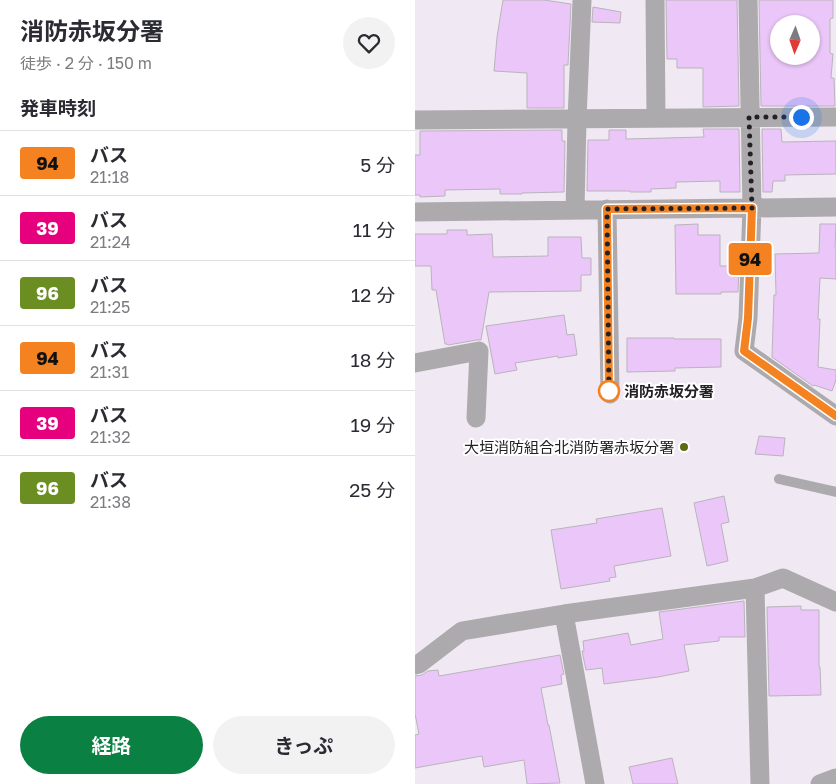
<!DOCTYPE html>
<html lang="ja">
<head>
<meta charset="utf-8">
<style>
	:root { --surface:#fff; --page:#f2f2f3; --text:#2b2b33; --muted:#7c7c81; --line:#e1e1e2; --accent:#0b8043 }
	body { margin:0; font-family:"Golos Text","Noto Sans JP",sans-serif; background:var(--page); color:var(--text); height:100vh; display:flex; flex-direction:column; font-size:19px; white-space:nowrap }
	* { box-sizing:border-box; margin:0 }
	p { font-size:16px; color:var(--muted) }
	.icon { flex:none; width:28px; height:28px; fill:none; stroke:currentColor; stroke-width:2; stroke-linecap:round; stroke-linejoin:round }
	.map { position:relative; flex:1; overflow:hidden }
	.details { display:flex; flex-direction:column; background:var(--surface); width:415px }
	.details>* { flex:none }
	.badge { padding:0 10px; border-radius:4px; font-size:18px; line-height:32px }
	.needle { width:32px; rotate:182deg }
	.buttons { position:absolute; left:355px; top:15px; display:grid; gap:10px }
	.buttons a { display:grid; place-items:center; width:50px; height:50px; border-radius:50%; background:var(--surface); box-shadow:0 1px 4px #0004; font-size:25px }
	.you { position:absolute; width:25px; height:25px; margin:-12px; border:4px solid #fff; border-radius:50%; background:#1a73e8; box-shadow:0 0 0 8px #1a73e833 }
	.map>.badge { position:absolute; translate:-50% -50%; box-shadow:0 0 0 2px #fff }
	h2 { padding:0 20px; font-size:19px; line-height:45px }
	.round { display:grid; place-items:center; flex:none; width:52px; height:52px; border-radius:26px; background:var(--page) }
	.overview { display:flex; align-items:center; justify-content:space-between; height:85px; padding:0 20px }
	h1 { font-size:24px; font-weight:700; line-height:38px }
	.action { display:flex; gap:10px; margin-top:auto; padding:10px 20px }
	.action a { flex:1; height:58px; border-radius:30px; background:var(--accent); color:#fff; font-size:20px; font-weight:700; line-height:58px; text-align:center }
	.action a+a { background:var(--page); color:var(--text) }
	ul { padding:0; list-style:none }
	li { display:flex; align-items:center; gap:15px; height:65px; padding:0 20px; border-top:1px solid var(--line) }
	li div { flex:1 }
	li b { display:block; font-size:19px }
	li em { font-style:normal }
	li .badge { min-width:55px; font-weight:700; text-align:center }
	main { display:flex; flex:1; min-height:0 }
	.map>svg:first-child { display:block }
	.building { fill:#ebc6f8; stroke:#bab3bc; fill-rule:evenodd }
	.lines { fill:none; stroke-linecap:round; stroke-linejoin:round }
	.lane { stroke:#adaaae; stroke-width:10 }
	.street { stroke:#adaaae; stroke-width:19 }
	.line-casing { stroke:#fff; stroke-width:11 }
	.line { stroke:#f58220; stroke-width:8 }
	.walk { stroke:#242125; stroke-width:5; stroke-dasharray:0 9 }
	.stop-dot { fill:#fff; stroke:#f58220; stroke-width:2.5 }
	.poi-dot { fill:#5d6b14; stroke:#fff; stroke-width:2 }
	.labels { text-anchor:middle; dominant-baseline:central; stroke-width:4; stroke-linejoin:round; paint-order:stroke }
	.stop-label { font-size:15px; font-weight:bold; fill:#242125; stroke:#fff; text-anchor:start }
	.poi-label { font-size:15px; fill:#242125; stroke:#fff; text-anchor:end }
</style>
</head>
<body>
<main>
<section class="details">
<div class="overview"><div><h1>消防赤坂分署</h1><p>徒歩 · 2 分 · 150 m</p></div><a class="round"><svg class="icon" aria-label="heart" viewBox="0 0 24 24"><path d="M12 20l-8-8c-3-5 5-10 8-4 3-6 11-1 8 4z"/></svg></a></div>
<h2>発車時刻</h2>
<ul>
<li><span class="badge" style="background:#f58220;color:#111">94</span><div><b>バス</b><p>21:18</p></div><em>5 分</em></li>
<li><span class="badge" style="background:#e6007e;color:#fff">39</span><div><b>バス</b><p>21:24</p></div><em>11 分</em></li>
<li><span class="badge" style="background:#6b8e23;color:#fff">96</span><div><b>バス</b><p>21:25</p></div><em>12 分</em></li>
<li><span class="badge" style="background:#f58220;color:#111">94</span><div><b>バス</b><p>21:31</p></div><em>18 分</em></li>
<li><span class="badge" style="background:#e6007e;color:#fff">39</span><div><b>バス</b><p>21:32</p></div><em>19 分</em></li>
<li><span class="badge" style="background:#6b8e23;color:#fff">96</span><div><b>バス</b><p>21:38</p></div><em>25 分</em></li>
</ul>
<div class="action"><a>経路</a><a>きっぷ</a></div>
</section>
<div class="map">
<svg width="421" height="784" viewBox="0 0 421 784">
	<rect width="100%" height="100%" fill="#f0e9f3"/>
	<!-- building -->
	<path class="building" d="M88 0H129L156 4 153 65H149V108H112V73L79 71 82 37Z
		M251 0H322L324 106 288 107V68H262V59H252Z
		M344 0H418V18L415 19V53L418 54 416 78H419L420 106H346ZM364 24H396V56H364Z
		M178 7 206 12 205 23 177 22Z
		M288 129H324L325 192H305V181L261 182V188L236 189V192H215V191H172L173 140H194V130H211V139L289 137Z
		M347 129H366L367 142 421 141V174L370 175V181H358L357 192H348Z
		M147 130V141H150L149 192 107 193V194H85V189L30 190V196L5 197V195H0V155H5V131Z
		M283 224V235H305V266H324L323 292H306V294H261L260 225Z
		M405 224H421L420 248H421V279L405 278 403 319H405L403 367 421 370V380L417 391 399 385 398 386 357 357 359 295H361L360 254 404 253Z
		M32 230H52V235L77 234 78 257 133 256V237H166L167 258H176V275H166V291L74 292 66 340H62L33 345 32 344H30L21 290H17L16 266H0V234H32Z
		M149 315 152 335 159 334 162 355 143 358V356L100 363 102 370 80 374 71 326Z
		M212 338H259V339H306V367L260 368V371L212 372Z
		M344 436 370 438 368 456 340 454Z
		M309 496 314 522 306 524 313 561 292 566 279 503Z
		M247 508 256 556 199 566 201 577 194 578 195 581 146 589 136 530 182 523 181 519Z
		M329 601 330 637H304V641L269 645 274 671 243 677 189 684 187 668 171 670 167 651H169L168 641 213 633 216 645 248 639 244 612Z
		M386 606V610H404V667H405L406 695 354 696 352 607Z
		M145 655 149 674 146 675 147 684 126 688 133 725H134L145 783 112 784 109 760 69 767 67 756 0 768V735L4 734 0 714V676L7 675 13 671 23 670 24 676Z
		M257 758 263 784H218L214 767Z"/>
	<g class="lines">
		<!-- lane -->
		<path class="lane" d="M364 479 421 492"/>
		<!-- street -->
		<path class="street" d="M240 0 241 118
			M333 0 337 208 333 318 329 351 421 416
			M0 120 421 117
			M192 209 195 394
			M160 210 162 120 167 0
			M0 212 421 207
			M0 363 64 351 61 418
			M340 588 345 784
			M149 614 180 784
			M0 665 4 664 47 631 149 614 340 588 368 578 421 602
			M405 784 421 778"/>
	</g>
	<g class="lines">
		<defs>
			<path id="line" d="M194 394 192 209 337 208 333 318 329 351 421 416"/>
		</defs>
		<!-- line casing -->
		<use href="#line" class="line-casing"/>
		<!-- line -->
		<use href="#line" class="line"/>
		<!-- walk -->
		<path class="walk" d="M194 391V394L192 209 337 208 334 117H386"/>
	</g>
	<!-- markers -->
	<circle class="stop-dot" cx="194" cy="391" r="10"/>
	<circle class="poi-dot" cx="269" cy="447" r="5"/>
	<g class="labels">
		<!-- stop labels -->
		<g class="stop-label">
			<text x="209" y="391">消防赤坂分署</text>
		</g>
		<!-- poi labels -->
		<g class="poi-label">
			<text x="259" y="447">大垣消防組合北消防署赤坂分署</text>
		</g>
	</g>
</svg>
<div class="buttons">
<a><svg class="needle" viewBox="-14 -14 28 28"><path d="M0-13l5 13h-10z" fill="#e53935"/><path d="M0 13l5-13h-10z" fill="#7c7c81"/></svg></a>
</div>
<div class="you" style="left:386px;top:117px"></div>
<b class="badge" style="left:335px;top:259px;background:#f58220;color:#111">94</b>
</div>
</main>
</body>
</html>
